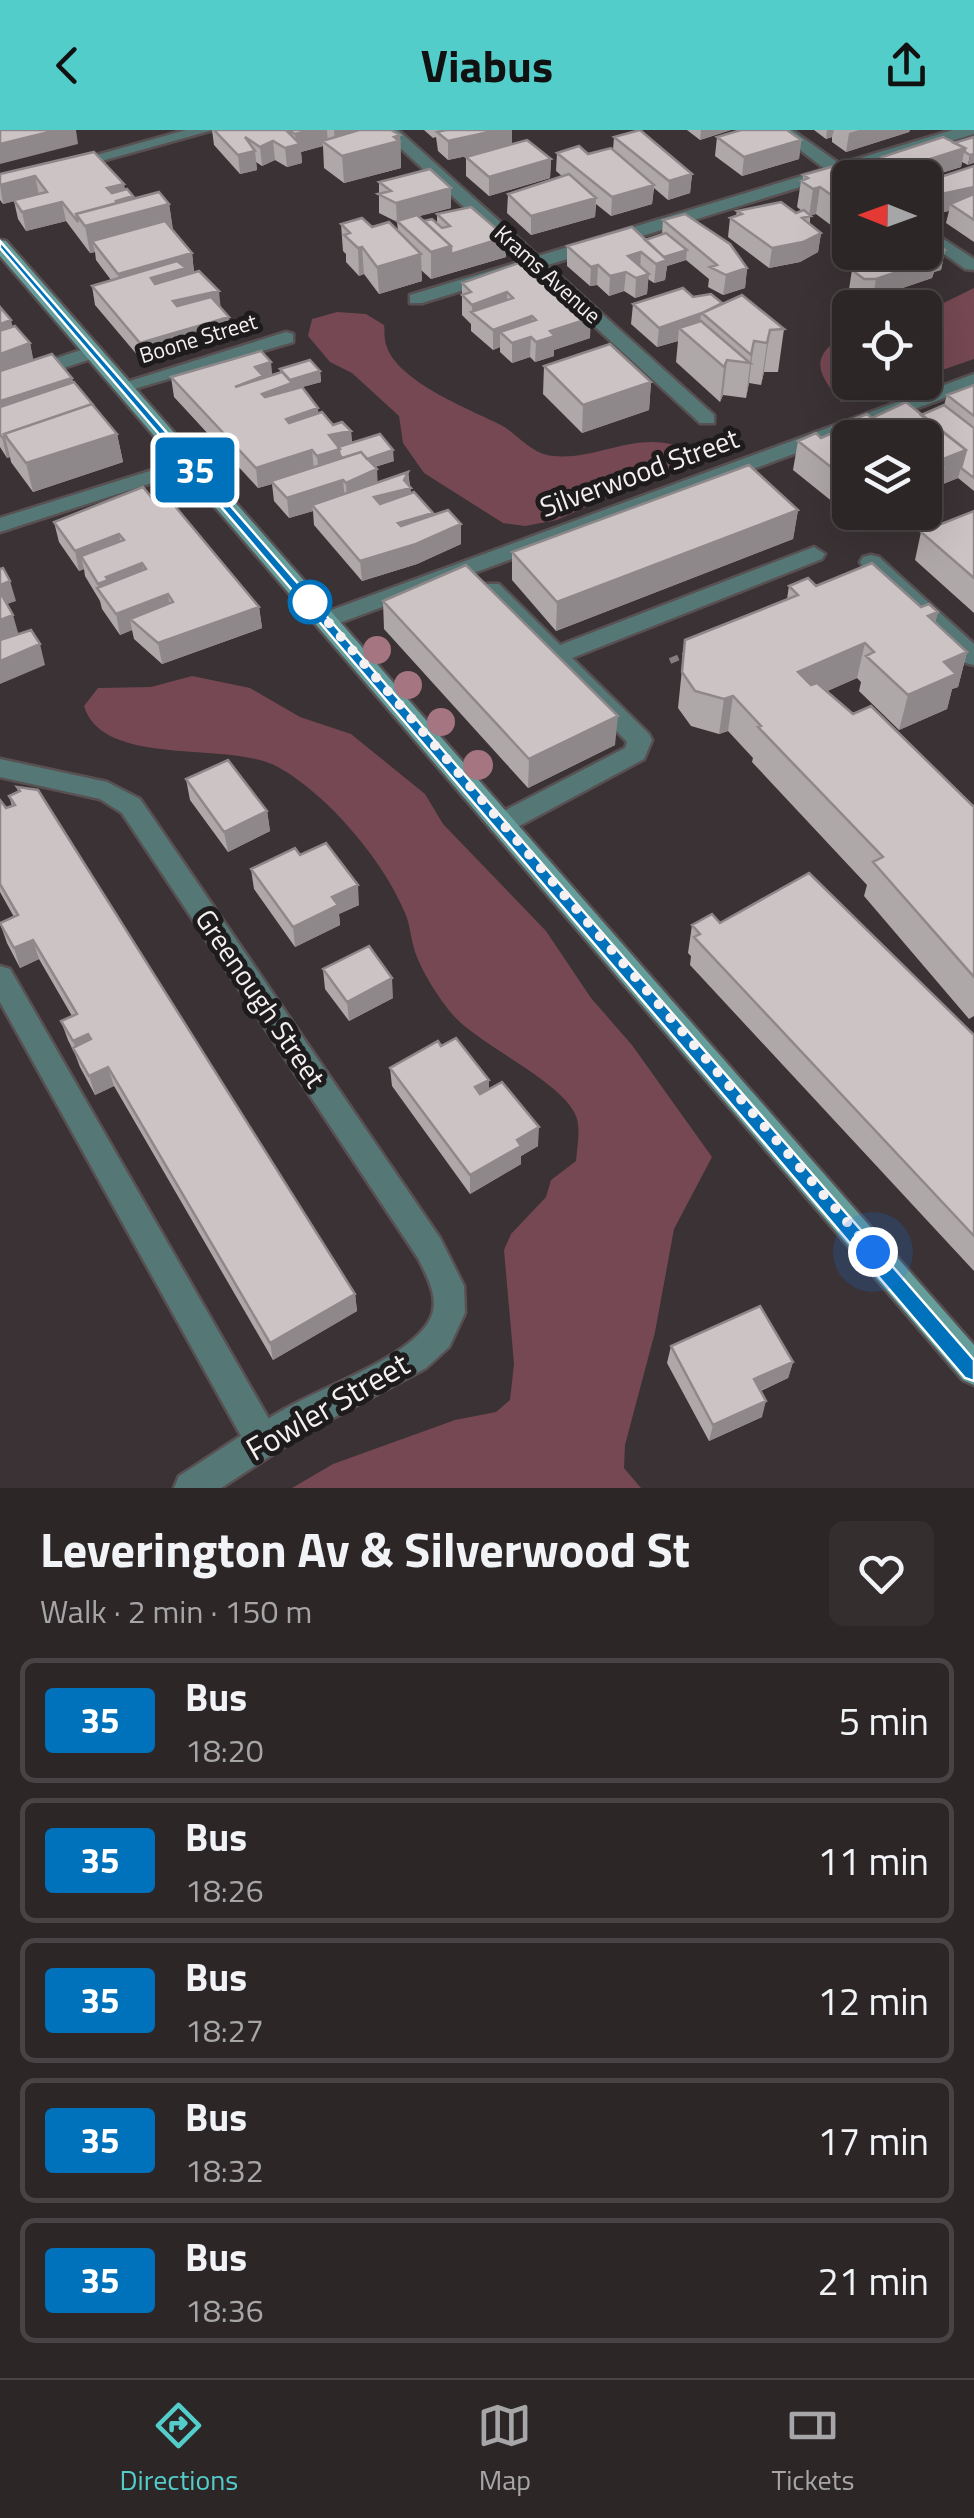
<!DOCTYPE html>
<html lang="en">
<head>
<meta charset="utf-8">
<style>
	:root { --surface:#2c2627; --page:#342e2f; --text:#f1f3f6; --muted:#a6a5a7; --line:#484344; --accent:#53cdca }
	body { margin:0; font-family:"Titillium Web",sans-serif; background:var(--page); color:var(--text); height:100vh; display:flex; flex-direction:column; font-size:38px; white-space:nowrap }
	* { box-sizing:border-box; margin:0 }
	p { font-size:32px; color:var(--muted) }
	.icon { flex:none; width:55px; height:55px; fill:none; stroke:currentColor; stroke-width:2; stroke-linecap:round; stroke-linejoin:round }
	.map { position:relative; height:1358px; overflow:hidden }
	.panel { display:flex; flex-direction:column; background:var(--surface); flex:1 }
	.panel>* { flex:none }
	.badge { padding:0 20px; border-radius:8px; font-size:35px; line-height:65px }
	.needle { width:65px; rotate:271deg }
	.controls { position:absolute; left:832px; top:30px; display:grid; gap:20px }
	.controls a { display:grid; place-items:center; width:110px; height:110px; border-radius:15px; background:var(--surface); box-shadow:0 10px 40px #0002,0 0 0 2px var(--line); font-size:50px }
	.you { position:absolute; width:50px; height:50px; margin:-25px; border:8px solid #fff; border-radius:50%; background:#1a73e8; box-shadow:0 0 0 15px #1a73e833 }
	.map>.badge { position:absolute; translate:-50% -50%; box-shadow:0 0 0 5px #fff }
	.round { display:grid; place-items:center; flex:none; width:105px; height:105px; border-radius:15px; background:var(--page) }
	.summary { display:flex; align-items:center; justify-content:space-between; height:170px; padding:0 40px }
	h1 { font-size:48px; font-weight:700; line-height:75px }
	ul { padding:0; list-style:none }
	li { display:flex; align-items:center; gap:30px; height:125px; margin:0 20px 15px; padding:0 20px; border:5px solid var(--line); border-radius:15px }
	li div { flex:1 }
	li b { display:block; font-size:38px }
	li em { font-style:normal }
	li .badge { min-width:110px; font-weight:700; text-align:center }
	header { display:flex; justify-content:space-between; align-items:center; height:130px; padding:0 40px; background:var(--accent); color:#111; font-size:45px; font-weight:700 }
	.menu { display:flex; justify-content:space-around; align-items:center; height:140px; border-top:2px solid var(--line); background:var(--surface); font-size:28px; color:var(--muted) }
	.menu a { display:grid; justify-items:center; gap:5px }
	.menu .current { color:var(--accent) }
	.map>svg:first-child { display:block }
	.green { fill:#754853 }
	.lines { fill:none; stroke-linecap:round; stroke-linejoin:round }
	.lane-casing { stroke:#585052; stroke-width:5 }
	.street-casing { stroke:#585052; stroke-width:5 }
	.secondary-casing { stroke:#585052; stroke-width:5 }
	.path { stroke:#857e80; stroke-width:6; stroke-dasharray:9 5; stroke-linecap:butt }
	.lane { fill:#557876; fill-rule:evenodd }
	.street { fill:#557876; fill-rule:evenodd }
	.secondary { fill:#659d9b; fill-rule:evenodd }
	.tree { fill:#a57681 }
	.wall { fill:#afa8a9 }
	.shaded-wall { fill:#8f888a }
	.building { fill:#ccc3c5; stroke:#8f888a; stroke-width:2.5 }
	.line { fill:#0072bc; stroke:#fff; stroke-width:2.5 }
	.walk { stroke:#f4eff0; stroke-width:10; stroke-dasharray:0 18 }
	.stop-dot { fill:#fff; stroke:#0072bc; stroke-width:5 }
	.labels { text-anchor:middle; dominant-baseline:central; stroke-width:10; stroke-linejoin:round; paint-order:stroke }
	.far-street-label { font-size:22px; fill:#f4eff0; stroke:#1e1b1c }
	.street-label { font-size:28px; fill:#f4eff0; stroke:#1e1b1c }
	.near-street-label { font-size:32px; fill:#f4eff0; stroke:#1e1b1c }
</style>
</head>
<body>
<header><svg class="icon" aria-label="back" viewBox="0 0 24 24"><path d="M15 5l-7 7 7 7"/></svg>Viabus<svg class="icon" aria-label="share" viewBox="0 0 24 24"><path d="M12 15V3M7 8l5-5 5 5M5 13v7h14v-7"/></svg></header>
<div class="map">
<svg width="974" height="1358" viewBox="0 0 974 1358">
	<rect width="100%" height="100%" fill="#3a3234"/>
	<!-- green -->
	<path class="green" d="M974 158V229L925 246V182Z
		M337 182 366 184 384 195C385 200 384 205 385 210 391 250 470 279 501 295 519 305 531 324 553 326 595 330 633 303 675 315L683 326 673 338 557 390 525 396 503 393 424 343 403 313 399 286 352 243 330 232 308 206 312 189Z
		M850 202V252L909 253 869 272H841C814 239 810 225 850 202Z
		M192 546 250 558 300 587 351 604 425 664 443 694 546 801 591 868 632 915 712 1027 674 1099 655 1202 625 1315 624 1338 641 1358H292L333 1334 455 1290 496 1282 510 1270 514 1234 504 1120 511 1104 546 1067 551 1050 576 1031C577 1017 581 999 576 986 563 952 479 915 453 885 440 870 424 845 417 827 411 813 411 797 405 783 384 731 327 664 278 637 229 610 103 639 84 576L98 558 151 557Z"/>
	<g class="lines">
		<defs>
			<path id="lane" d="M93 216 100 218V226L0 259V247Z
				M814 417 825 424 822 429 572 528 649 604 652 610 644 629 510 701H492L488 694 492 687 625 618 627 612 483 464 480 459 483 454H499L560 515Z
				M0 836 10 839 274 1298 279 1310 274 1322 262 1326 250 1322 0 872Z"/>
			<path id="street" d="M186 0H213L69 40 61 35Z
				M381 0H398L538 126 825 39 774 0H792L840 34 953 0H974V4L851 42 854 46 850 50 836 46 548 135 714 285V293H700L532 139 422 173H410V165L522 131Z
				M925 97 974 129V140L965 139 925 110Z
				M286 202 293 204V212L124 262 114 256Z
				M974 244V257L334 495H318L315 490 318 485Z
				M191 328 198 330V338L0 402V388Z
				M871 425 879 427 974 514V535L966 533 863 437 860 432 863 427Z
				M0 629 107 652 140 669 440 1108 464 1156 465 1183 449 1217 426 1238 307 1302 221 1358H174L179 1346C214 1324 248 1300 283 1280 322 1257 404 1230 428 1193 442 1172 428 1148 418 1128L122 683 100 669 0 647Z"/>
			<path id="secondary" d="M0 110 6 111 974 1215V1255L963 1250 0 126Z"/>
		</defs>
		<!-- lane casing -->
		<use href="#lane" class="lane-casing"/>
		<!-- street casing -->
		<use href="#street" class="street-casing"/>
		<!-- secondary casing -->
		<use href="#secondary" class="secondary-casing"/>
		<!-- path -->
		<path class="path" d="M670 531 687 524"/>
		<!-- lane -->
		<use href="#lane" class="lane"/>
		<!-- street -->
		<use href="#street" class="street"/>
		<!-- secondary -->
		<use href="#secondary" class="secondary"/>
	</g>
	<!-- trees -->
	<g class="tree">
		<circle cx="377" cy="520" r="14"/>
		<circle cx="408" cy="555" r="14"/>
		<circle cx="441" cy="592" r="14"/>
		<circle cx="478" cy="635" r="15"/>
	</g>
	<!-- wall -->
	<path class="wall" d="M212 0H391L400 5 401 38 344 53 324 38 323 16 301 22 302 33 287 37 275 30 262 36 256 32 257 40 240 44 214 15Z
		M424 0H512V14L551 29 550 48 489 66 466 46V27L490 21 448 30 438 21 436 7 433 8Z
		M687 0H731L700 10Z
		M814 0H910L909 2 846 22 832 12V7L826 9Z
		M614 7 692 44 690 63 668 70 654 58 652 74 611 86 596 74 595 87 531 105 507 83 508 64 562 46 556 41 557 23 588 24 613 20Z
		M717 7 801 10 799 29 742 46 715 26Z
		M974 7 968 35 962 32 961 37 925 48H880L878 46 882 27 954 13Z
		M94 22 134 69 169 74 173 100 192 123 194 142 221 178 231 207 144 233 95 175 92 156 111 150 96 130 95 122 90 123 66 91 26 101 18 89 14 71 3 74 0 70V44Z
		M974 36V112L946 93 949 81 933 84 925 79V52Z
		M803 45 850 48V116L843 111 846 92 849 91 832 96 816 84 810 85V94L821 103 818 122 800 132 769 138 728 107 730 88 736 86 737 81 796 83 802 81 797 77 801 51 803 50Z
		M379 52 451 78 419 86 424 91 437 94V84L506 127 431 149 421 140 422 151 379 164 364 144 359 146 346 132V124L343 121 341 94 398 101 397 92 379 83Z
		M663 90 747 138 745 158 723 165 708 157 709 149 686 130 667 136 665 150 654 153 648 149 647 164 635 168 624 161 609 166 597 155 590 156 567 136V116L645 110 662 105Z
		M945 120 941 140 934 142 932 148 873 168 861 169 849 159 852 140 877 129 869 122H925Z
		M527 130 590 208 554 220V226L535 232 530 227 512 233 500 222V217L493 220 471 201V194L462 185V153Z
		M693 167 722 173 784 199 778 242H764L761 255 749 253 746 268 723 265 720 272 676 232 678 211 657 217 631 194 633 174Z
		M0 177 13 197 30 213 33 230 72 248 73 252 117 304 123 332 33 362 11 332 10 327 7 328 0 317Z
		M544 236 651 252 649 280 582 303 543 264Z
		M280 239 320 241 321 252 302 257 318 284 333 295 351 301 352 313 394 331 375 337 377 353 408 342 411 363 433 383 434 385 461 394V414L417 434 362 451 314 395 313 381 289 388 274 371 272 354 258 358 174 267 171 247 272 245 280 242Z
		M974 255V361L958 348 943 354 940 367 850 308V382H900L864 397 793 340 798 311 821 308 832 303 833 297 872 288 921 285 944 275 947 265Z
		M156 373 259 477 262 498 162 534 134 509 132 500 120 505 102 479 100 471 85 446 84 439 79 441 59 412 54 392Z
		M798 380 793 409 556 501 512 450V422Z
		M974 381V483L915 430 921 402Z
		M789 456H816L938 482 935 492 967 522 958 557 952 559 947 579 899 600 859 561 861 552 857 548 827 561 853 584 974 677V886L969 889 864 766 867 755 752 632 753 628 728 601 719 604 691 596 678 578 685 510 787 469Z
		M383 471 615 615 528 658 384 499Z
		M186 649 267 681 270 701 228 722 190 670Z
		M17 657 355 1164 357 1181 273 1230 114 956 95 965 80 937 75 924 68 910 61 891 72 886 39 829 20 838 7 813 0 793 14 787 0 762V670L6 678 12 676 9 666 18 662Z
		M300 725 359 775 339 784 340 795 295 817 254 759 251 739Z
		M720 793 974 905V1141L690 835 691 826 688 823 692 795Z
		M323 839 393 868 349 891 325 859Z
		M441 916 489 950V959L538 1016 521 1026V1034L470 1064 392 956 390 938Z
		M671 1216 793 1232 788 1248 761 1261 762 1287 709 1311 667 1233Z"/>
	<!-- shaded-wall -->
	<path class="shaded-wall" d="M57 0H76L78 14 0 34V14Z
		M312 0H327L328 15 322 11 323 16 301 22 302 33 287 37 285 18 296 15 295 4Z
		M334 0H369L335 13Z
		M498 0H512V16L448 30V11Z
		M701 0H731L700 10Z
		M827 0H834L832 7 826 9Z
		M859 0H910L909 2 846 22 849 3Z
		M400 5 401 38 344 53 342 26Z
		M801 10 799 29 742 46 744 27Z
		M273 11 275 30 262 36 260 17Z
		M965 18 961 37 925 48H897L899 39Z
		M255 21 257 40 240 44 238 25Z
		M974 24V33L968 35 970 25Z
		M551 29 550 48 489 66V47Z
		M692 44 690 63 668 70 669 51Z
		M35 46 39 65 3 74 0 55Z
		M124 54 127 68 133 66 136 83 169 74 173 101 92 111 95 122 90 123 85 96 107 58Z
		M654 55 652 74 611 86 612 67Z
		M820 57 816 84 809 86 813 59Z
		M974 57V75L950 74 949 81 933 84 937 65Z
		M451 58V78L397 92 396 73Z
		M850 65 849 91 832 96 837 69Z
		M596 68 595 87 531 105V86Z
		M62 72 66 91 26 101 22 82Z
		M821 103 818 122 800 132 769 138 772 118Z
		M506 107V127L451 143V124Z
		M451 116V143L431 149V122Z
		M362 117 364 144 359 146 358 118Z
		M687 120 686 130 667 136 665 150 654 153 656 134 658 129Z
		M945 120 941 140 934 142 932 148 873 168 876 149Z
		M641 122 640 141 628 126Z
		M192 123 194 143 121 163 118 144Z
		M421 124 422 151 379 164 377 137Z
		M598 135 597 155 590 156 591 137Z
		M747 138 745 158 723 165 726 145Z
		M626 142 624 161 609 166 610 146Z
		M649 144 647 164 635 168 636 148Z
		M219 161 221 181 176 191 173 171Z
		M507 162V182H472V175Z
		M701 184 699 203 679 198 678 211 657 217 659 198Z
		M532 186 531 206 500 202V217L493 220V200Z
		M229 187 231 207 144 233 140 213Z
		M591 188 590 208 554 220V226L535 232 536 212 550 201Z
		M11 190 16 210 0 204V194Z
		M770 200 764 242 761 255 767 213Z
		M531 207 530 227 512 233V213Z
		M754 211 749 253 746 268 751 225Z
		M30 213 34 233 0 246V224Z
		M727 230 723 265 720 272 724 237Z
		M271 232 273 252 290 250 320 241 321 252 292 260 264 284 235 257 255 237Z
		M72 248 76 268 0 293V271Z
		M651 252 649 280 582 303 583 275Z
		M318 278 319 299 288 309 286 289Z
		M351 301 352 322 340 323 341 339 319 346 317 326 329 305Z
		M117 304 123 332 33 362 26 333Z
		M2 307H5L10 327 7 328Z
		M312 320 314 340 271 351 272 354 258 358 256 338Z
		M393 320 394 331 348 345V335Z
		M966 320 958 348 943 354 940 367 925 373V347L938 331Z
		M377 339 378 359 347 373 346 353Z
		M408 342 412 378 375 387 374 367 404 350Z
		M343 350 345 370 312 375 313 381 289 388 287 368Z
		M798 380 793 409 556 501 557 472Z
		M867 382H900L864 397Z
		M433 383 434 403 399 413 398 393Z
		M461 394V414L417 434 362 451 360 431Z
		M119 404 123 424 81 426 84 439 79 441 75 421Z
		M142 433 146 454 99 461 98 454 106 447Z
		M10 451 16 471 2 476 0 469V455Z
		M168 464 171 485 130 489 132 500 120 505 116 484Z
		M259 477 262 498 162 534 158 513Z
		M938 482 929 517 928 486Z
		M13 485 19 506 0 512V490Z
		M865 513 857 548 792 577 798 542Z
		M40 514 45 535 0 554V531Z
		M967 522 958 557 952 559 947 579 899 600 908 565 944 532Z
		M733 566 728 601 719 604 724 569Z
		M618 586 615 615 528 658 529 629Z
		M267 681 270 701 228 722 224 702Z
		M358 755 359 775 339 784 340 795 295 817 293 797 332 767Z
		M33 810 39 829 20 838 14 818Z
		M392 848 393 868 349 891 347 872Z
		M88 904 94 923 78 925 73 911Z
		M108 937 114 956 95 965 89 946Z
		M489 950V969L475 976V957Z
		M539 997 538 1016 521 1026V1034L470 1064V1045L517 1010Z
		M355 1164 357 1181 273 1230 270 1213Z
		M793 1232 788 1248 750 1265 754 1249Z
		M766 1271 762 1287 709 1311 713 1295Z"/>
	<!-- building -->
	<path class="building" d="M0 0H57L0 14Z
		M214 0H286L300 14 285 18 273 11 260 17 245 7 255 21 238 25Z
		M288 0H312L295 4Z
		M359 0H391L400 5 394 7 399 11 342 26 322 11Z
		M446 0H498L448 11 437 2Z
		M640 0 692 44 669 51 614 7Z
		M741 0H787L801 10 744 27 717 7Z
		M943 7 965 18 899 39 882 27Z
		M974 7V24L970 25 965 22V18L954 13Z
		M527 10 551 29 489 47 466 27Z
		M579 16 588 24 611 18 654 55 612 67 557 23Z
		M94 22 124 54 107 58 112 63 127 59 133 66 116 71 117 73 76 84 78 92 62 72 22 82 14 70 47 62 35 46 0 55V44Z
		M838 35 854 48H850V65L837 69 820 57 813 59 801 51 808 48 803 45Z
		M974 36V57L937 65 925 57V52Z
		M430 39 451 58 396 73 378 64 391 61 379 52Z
		M569 44 596 68 531 86 508 64Z
		M159 62 169 74 85 96 76 84Z
		M974 64V90L950 74Z
		M781 72 796 83 804 80 811 86 802 88 821 103 803 112 772 118 730 88 742 84 737 81Z
		M471 77 506 107 451 124V116L424 91 432 89 442 98 450 96 437 84Z
		M685 84 730 114 747 138 726 145 710 137 717 135 663 90Z
		M417 85 451 116 431 122 397 91Z
		M362 88 372 97 389 92 421 124 377 137 362 117 358 118 344 105 350 103 341 94Z
		M165 91 192 123 118 144 92 111Z
		M632 97 667 130 656 134 641 122 628 126 649 144 636 148 626 142 610 146 598 135 591 137 567 116Z
		M666 103 687 120 664 127 645 110Z
		M932 111 945 120 932 125 936 129 876 149H864L852 140 858 135 896 122H925V113Z
		M527 130 591 188 550 201 555 206 536 212 531 207 512 213 500 202 536 190 532 186 493 200 471 182 513 168 507 162 472 175 462 165 471 162 462 153Z
		M177 131 186 138 151 148 155 154 199 141 219 161 173 171 177 176 211 167 229 187 140 213 92 156Z
		M683 158 693 167 711 164 722 173 702 183 659 198 633 174Z
		M742 165 784 199 770 200 767 213 754 211 751 225 702 183Z
		M0 177 11 190 0 194Z
		M701 191 750 233 727 230 724 237 679 198Z
		M15 196 30 213 0 224V198L2 200Z
		M610 214 651 252 583 275 544 236Z
		M261 221 271 232 255 237 263 246 235 257 282 242 292 253 262 264 265 267 302 257 318 278 286 289 289 293 322 282 333 295 342 292 351 301 329 305 340 319 317 326 312 320 256 338 171 247Z
		M52 224 72 248 0 271V241Z
		M310 230 320 241 290 250 280 239Z
		M74 252 94 276 92 274 4 304 6 306 2 307 0 304V277Z
		M974 255V286L947 265Z
		M906 272 966 320 938 331 947 338 925 347V308H850V352L798 311 816 303 821 308 837 301 833 297 867 284 872 288Z
		M92 274 117 304 26 333 4 304Z
		M944 275 974 298V348L961 338 966 320 921 285Z
		M380 304 393 320 367 329 361 322 342 328 340 325 338 317Z
		M361 322 377 339 346 353 343 350 287 368 271 351Z
		M749 335 798 380 557 472 512 422Z
		M408 342 404 350 411 358 374 367 380 374 414 362 433 383 398 393 401 396 448 380 461 394 416 414 360 431 312 375Z
		M143 357 156 373 169 369 259 477 158 513 130 489 173 472 168 464 116 484 97 458 146 439 142 433 106 447 108 450 98 454 81 426 124 410 119 404 75 421 54 392Z
		M974 381V448L921 402Z
		M872 433 921 477 929 474 938 482 928 486 967 522 944 532 956 544 908 565 866 526 874 522 865 513 798 542 811 555 817 553 853 584 871 576 974 677V847L873 732 883 727 758 597 761 596 733 566 724 569 695 561 682 542 685 510 798 465 789 456 808 448 816 456Z
		M466 435 618 586 529 629 383 471Z
		M3 438 10 451 0 455V439Z
		M0 462 13 485 0 490Z
		M31 500 40 514 0 531V510Z
		M228 630 267 681 224 702 186 649Z
		M17 657 38 660 355 1164 270 1213 108 937 89 946 73 918 91 909 88 904 73 911 61 891 77 884 33 810 14 818 0 793 18 785 0 754V670L6 678 15 675 9 666 20 661Z
		M326 713 358 755 332 767 338 775 293 797 251 739 295 718 300 725Z
		M809 743 974 905V1106L694 807 700 804 692 795 712 784 720 793Z
		M369 816 392 848 347 872 323 839Z
		M456 908 489 950 475 957 480 964 502 952 539 997 517 1010 521 1016 470 1045 390 938 438 911 441 916Z
		M760 1176 793 1232 754 1249 766 1271 713 1295 671 1216Z"/>
	<!-- line -->
	<path class="line" d="M0 111 974 1230V1251L965 1248 0 118Z"/>
	<g class="lines">
		<!-- walk -->
		<path class="walk" d="M310 472 302 462 873 1122"/>
	</g>
	<!-- markers -->
	<circle class="stop-dot" cx="310" cy="472" r="20"/>
	<g class="labels">
		<!-- far-street labels -->
		<g class="far-street-label">
			<text transform="translate(548 144) rotate(42)">Krams Avenue</text>
			<text transform="translate(198 208) rotate(-17)">Boone Street</text>
		</g>
		<!-- street labels -->
		<g class="street-label">
			<text transform="translate(639 342) rotate(-20)">Silverwood Street</text>
			<text transform="translate(261 868) rotate(56)">Greenough Street</text>
		</g>
		<!-- near-street labels -->
		<g class="near-street-label">
			<text transform="translate(327 1276) rotate(-30)">Fowler Street</text>
		</g>
	</g>
</svg>
<div class="controls">
<a><svg class="needle" viewBox="-14 -14 28 28"><path d="M0-13l5 13h-10z" fill="#e53935"/><path d="M0 13l5-13h-10z" fill="#a6a5a7"/></svg></a>
<a><svg class="icon" aria-label="locate" viewBox="0 0 24 24"><circle cx="12" cy="12" r="6"/><path d="M12 2v4M12 18v4M2 12h4M18 12h4"/></svg></a>
<a><svg class="icon" aria-label="layers" viewBox="0 0 24 24"><path d="M12 4l9 5-9 5-9-5zM3 14l9 5 9-5"/></svg></a>
</div>
<div class="you" style="left:873px;top:1122px"></div>
<b class="badge" style="left:195px;top:340px;background:#0072bc;color:#fff">35</b>
</div>
<section class="panel">
<div class="summary"><div><h1>Leverington Av &amp; Silverwood St</h1><p>Walk · 2 min · 150 m</p></div><a class="round"><svg class="icon" aria-label="heart" viewBox="0 0 24 24"><path d="M12 20l-8-8c-3-5 5-10 8-4 3-6 11-1 8 4z"/></svg></a></div>
<ul>
<li><span class="badge" style="background:#0072bc;color:#fff">35</span><div><b>Bus</b><p>18:20</p></div><em>5 min</em></li>
<li><span class="badge" style="background:#0072bc;color:#fff">35</span><div><b>Bus</b><p>18:26</p></div><em>11 min</em></li>
<li><span class="badge" style="background:#0072bc;color:#fff">35</span><div><b>Bus</b><p>18:27</p></div><em>12 min</em></li>
<li><span class="badge" style="background:#0072bc;color:#fff">35</span><div><b>Bus</b><p>18:32</p></div><em>17 min</em></li>
<li><span class="badge" style="background:#0072bc;color:#fff">35</span><div><b>Bus</b><p>18:36</p></div><em>21 min</em></li>
</ul>
</section>
<nav class="menu">
<a class="current"><svg class="icon" aria-label="directions" viewBox="0 0 24 24"><path d="M12 3l9 9-9 9-9-9zM9 14v-3h6M13 9l2 2-2 2"/></svg>Directions</a>
<a><svg class="icon" aria-label="map" viewBox="0 0 24 24"><path d="M3 6l6-2 6 2 6-2v14l-6 2-6-2-6 2zM9 4v14M15 6v14"/></svg>Map</a>
<a><svg class="icon" aria-label="tickets" viewBox="0 0 24 24"><path d="M3 7h18v10H3zM15 7v10"/></svg>Tickets</a>
</nav>
</body>
</html>
